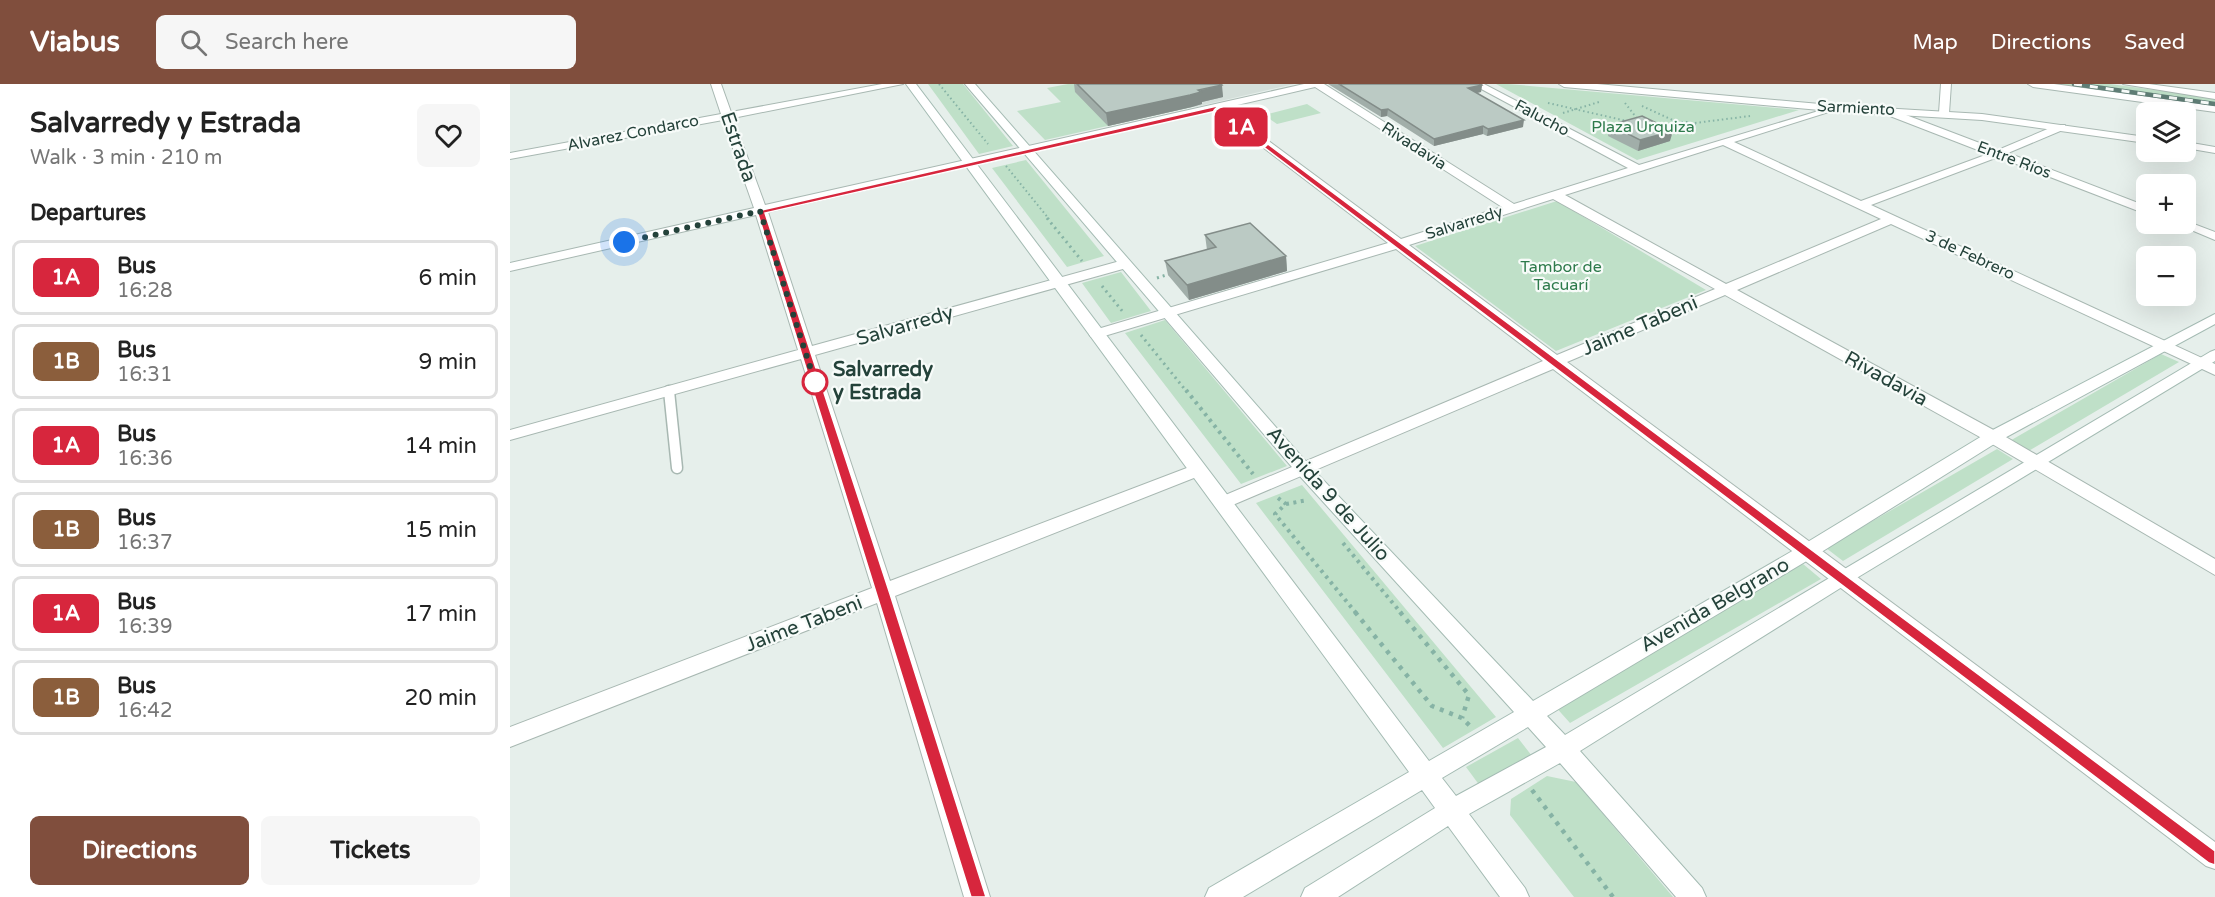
<!DOCTYPE html>
<html lang="en">
<head>
<meta charset="utf-8">
<style>
	:root { --surface:#fff; --page:#f6f6f6; --text:#222; --muted:#767676; --line:#e0e0e0; --accent:#804e3d }
	body { margin:0; font-family:"Varela Round",sans-serif; background:var(--page); color:var(--text); height:100vh; display:flex; flex-direction:column; font-size:22px; white-space:nowrap }
	* { box-sizing:border-box; margin:0 }
	p { font-size:20px; color:var(--muted) }
	.icon { flex:none; width:33px; height:33px; fill:none; stroke:currentColor; stroke-width:2; stroke-linecap:round; stroke-linejoin:round }
	.map { position:relative; flex:1; overflow:hidden }
	.side { display:flex; flex-direction:column; background:var(--surface); width:510px }
	.side>* { flex:none }
	.badge { padding:0 12px; border-radius:9px; font-size:21px; line-height:39px }
	.controls { position:absolute; left:1626px; top:18px; display:grid; gap:12px }
	.controls a { display:grid; place-items:center; width:60px; height:60px; border-radius:9px; background:var(--surface); box-shadow:0 6px 24px #0002; font-size:30px }
	.you { position:absolute; width:30px; height:30px; margin:-15px; border:4px solid #fff; border-radius:50%; background:#1a73e8; box-shadow:0 0 0 9px #1a73e833 }
	.map>.badge { position:absolute; translate:-50% -50%; box-shadow:0 0 0 3px #fff }
	h2 { padding:0 30px; font-size:22px; line-height:54px }
	.round { display:grid; place-items:center; flex:none; width:63px; height:63px; border-radius:9px; background:var(--page) }
	.headline { display:flex; align-items:center; justify-content:space-between; height:102px; padding:0 30px }
	h1 { font-size:28px; font-weight:700; line-height:45px }
	.button { display:flex; gap:12px; margin-top:auto; padding:12px 30px }
	.button a { flex:1; height:69px; border-radius:9px; background:var(--accent); color:#fff; font-size:24px; font-weight:700; line-height:69px; text-align:center }
	.button a+a { background:var(--page); color:var(--text) }
	ul { padding:0; list-style:none }
	li { display:flex; align-items:center; gap:18px; height:75px; margin:0 12px 9px; padding:0 18px; border:3px solid var(--line); border-radius:9px }
	li div { flex:1 }
	li b { display:block; font-size:22px }
	li em { font-style:normal }
	li .badge { min-width:66px; font-weight:700; text-align:center }
	header { display:flex; align-items:center; gap:36px; box-sizing:border-box; height:84px; padding:0 30px; background:var(--accent); color:#fff }
	header strong { font-size:28px }
	nav { display:flex; gap:33px; margin-inline-start:auto; font-size:21px }
	.search { width:420px; height:54px; background:var(--page); display:flex; align-items:center; gap:15px; box-sizing:border-box; padding:0 21px; border-radius:9px; color:var(--muted); font-size:22px }
	main { display:flex; flex:1; min-height:0 }
	.map>svg:first-child { display:block }
	.built { fill:#d4dfda }
	.green { fill:#bfe0c8 }
	.lines { fill:none; stroke-linecap:round; stroke-linejoin:round }
	.service-casing { stroke:#a8b8b2; stroke-width:13 }
	.minor-casing { stroke:#a8b8b2; stroke-width:2 }
	.tertiary-casing { stroke:#a8b8b2; stroke-width:2 }
	.secondary-casing { stroke:#a4bbb3; stroke-width:2 }
	.path-far3 { stroke:#86b3a5; stroke-width:2; stroke-dasharray:1.5 3; stroke-linecap:butt }
	.path-far2 { stroke:#86b3a5; stroke-width:3; stroke-dasharray:2 4; stroke-linecap:butt }
	.path-far1 { stroke:#86b3a5; stroke-width:4; stroke-dasharray:3 4.5; stroke-linecap:butt }
	.path { stroke:#86b3a5; stroke-width:4.5; stroke-dasharray:4 6; stroke-linecap:butt }
	.service { stroke:#fff; stroke-width:10 }
	.minor { fill:#fff; fill-rule:evenodd }
	.tertiary { fill:#fff; fill-rule:evenodd }
	.secondary { fill:#fff; fill-rule:evenodd }
	.rail-casing { stroke:#5f7d75; stroke-width:4.5 }
	.rail { stroke:#f7fbf9; stroke-width:3; stroke-dasharray:8; stroke-linecap:butt }
	.wall { fill:#a1aea9 }
	.shaded-wall { fill:#838d89 }
	.building { fill:#bbcac4; stroke:#838d89; stroke-width:1.5 }
	.line { fill:#d7263d; stroke:#fff; stroke-width:1.5 }
	.walk { stroke:#24423a; stroke-width:6; stroke-dasharray:0 10.8 }
	.stop-dot { fill:#fff; stroke:#d7263d; stroke-width:3 }
	.labels { text-anchor:middle; dominant-baseline:central; stroke-width:4.5; stroke-linejoin:round; paint-order:stroke }
	.far-street-label { font-size:16px; fill:#24423a; stroke:#f7fbf9 }
	.far-park-label { font-size:16px; fill:#2d7a4b; stroke:#f7fbf9 }
	.street-label { font-size:20px; fill:#24423a; stroke:#f7fbf9 }
	.stop-label { font-size:20px; font-weight:bold; fill:#24423a; stroke:#f7fbf9; text-anchor:start }
</style>
</head>
<body>
<header>
<strong>Viabus</strong>
<div class="search"><svg class="icon" aria-label="search" viewBox="0 0 24 24"><circle cx="10" cy="10" r="6"/><path d="M15 15l6 6"/></svg>Search here</div>
<nav><a>Map</a><a>Directions</a><a>Saved</a></nav>
</header>
<main>
<section class="side">
<div class="headline"><div><h1>Salvarredy y Estrada</h1><p>Walk · 3 min · 210 m</p></div><a class="round"><svg class="icon" aria-label="heart" viewBox="0 0 24 24"><path d="M12 20l-8-8c-3-5 5-10 8-4 3-6 11-1 8 4z"/></svg></a></div>
<h2>Departures</h2>
<ul>
<li><span class="badge" style="background:#d7263d;color:#fff">1A</span><div><b>Bus</b><p>16:28</p></div><em>6 min</em></li>
<li><span class="badge" style="background:#8b5e3c;color:#fff">1B</span><div><b>Bus</b><p>16:31</p></div><em>9 min</em></li>
<li><span class="badge" style="background:#d7263d;color:#fff">1A</span><div><b>Bus</b><p>16:36</p></div><em>14 min</em></li>
<li><span class="badge" style="background:#8b5e3c;color:#fff">1B</span><div><b>Bus</b><p>16:37</p></div><em>15 min</em></li>
<li><span class="badge" style="background:#d7263d;color:#fff">1A</span><div><b>Bus</b><p>16:39</p></div><em>17 min</em></li>
<li><span class="badge" style="background:#8b5e3c;color:#fff">1B</span><div><b>Bus</b><p>16:42</p></div><em>20 min</em></li>
</ul>
<div class="button"><a>Directions</a><a>Tickets</a></div>
</section>
<div class="map">
<svg width="1705" height="813" viewBox="0 0 1705 813">
	<rect width="100%" height="100%" fill="#e6efeb"/>
	<!-- built -->
	<path class="built" d="M654 0H784L685 23Z"/>
	<!-- green -->
	<path class="green" d="M418 0H453L503 62 469 70Z
		M558 0H651L682 23 535 56 507 27 551 18 537 4Z
		M986 0H998L1289 26 1127 76Z
		M1535 0H1600L1705 14V24Z
		M797 20 811 29 767 40 754 31Z
		M516 76 594 172 557 183 482 84Z
		M1047 117 1196 206 1046 267 905 162Z
		M611 188 641 227 601 239 572 199Z
		M655 236 777 382 731 400 615 249Z
		M1651 270 1669 278 1517 368 1498 358Z
		M1487 365 1503 375 1333 477 1316 464Z
		M792 401 986 633 933 664 746 419Z
		M1293 480 1311 495 1060 639 1043 620Z
		M1008 654 1022 672 970 702 956 683Z
		M1037 692 1066 698 1163 813H1064L1000 731 1001 715Z"/>
	<g class="lines">
		<defs>
			<path id="service" d="M159 307 167 384"/>
			<path id="minor" d="M201 0H211L221 28 372 0H393L223 34 255 121 794 0H814L1004 120 1118 84 962 0H974L1129 81 1325 22V26L1224 58 1351 117 1478 70 1367 27V23H1375L1488 66 1547 41H1555V45L1498 69 1636 122V130L1488 73 1361 121 1705 280V291L1381 140 1227 206 1489 349 1705 475V491L1477 357 1215 211 1057 278 1705 758V785L1696 782 1043 285 718 423H706L703 419 706 415 1033 277 886 165 591 253H581L579 250 581 247 878 159 704 26 258 128 302 262 610 177 615 176 622 180 620 183 305 271 380 497 682 382H694L697 386 694 390 385 512 480 813H454L367 519 0 663V643L362 504 291 275 0 356V346L288 266 246 131 0 187V179L244 124 213 36 0 75V69L211 30ZM805 3 992 123 891 155 714 24ZM1213 61 1371 135 1216 200 1055 111ZM1043 115 1205 205 1047 271 899 161Z
				M1431 0H1441L1439 29 1434 32 1429 29Z
				M1518 0H1544L1705 22V28L1523 3Z
				M1676 137 1705 148V156L1667 140H1676Z"/>
			<path id="tertiary" d="M1049 0H1087L1321 21 1472 30 1636 53V59L1472 36 1321 27 1054 3Z
				M1613 0H1639L1705 9V15Z
				M1676 58 1705 63V69L1676 64Z"/>
			<path id="secondary" d="M396 0H406L919 677 1004 628 787 389 455 0H465L799 381 1023 617 1291 462 1477 349 1705 230V240L1489 357 1305 472 1037 632 1055 651 1700 268 1705 266V277L1340 498 1070 667 1192 804 1196 813H1166L1050 679 959 730 1015 804 1019 813H990L938 742 828 813H791L795 804 925 724 912 706 733 813H695L699 804 899 688ZM1018 643 1036 663 946 712 932 694Z"/>
		</defs>
		<!-- service casing -->
		<use href="#service" class="service-casing"/>
		<!-- minor casing -->
		<use href="#minor" class="minor-casing"/>
		<!-- tertiary casing -->
		<use href="#tertiary" class="tertiary-casing"/>
		<!-- secondary casing -->
		<use href="#secondary" class="secondary-casing"/>
		<!-- path-far3 -->
		<path class="path-far3" d="M429 0 478 60
			M1038 19 1121 38
			M1115 19 1129 37
			M1132 22 1167 38
			M1053 29 1089 18
			M1167 38H1179L1187 42 1178 46 1164 41Z
			M1185 39 1240 32
			M496 82 539 135"/>
		<!-- path-far2 -->
		<path class="path-far2" d="M537 134 572 177
			M647 194 662 189
			M592 202 613 228
			M631 251 677 308"/>
		<!-- path-far1 -->
		<path class="path-far1" d="M676 306 743 390
			M768 414 776 420 765 430 846 529
			M776 420 798 416
			M833 459 891 529"/>
		<!-- path -->
		<path class="path" d="M845 528 922 622 952 634 961 643
			M890 528 959 611 952 634
			M1022 706 1103 813"/>
		<!-- service -->
		<use href="#service" class="service"/>
		<!-- minor -->
		<use href="#minor" class="minor"/>
		<!-- tertiary -->
		<use href="#tertiary" class="tertiary"/>
		<!-- secondary -->
		<use href="#secondary" class="secondary"/>
		<defs>
			<path id="rail" d="M1564 0 1705 20"/>
		</defs>
		<!-- rail casing -->
		<use href="#rail" class="rail-casing"/>
		<!-- rail -->
		<use href="#rail" class="rail"/>
	</g>
	<!-- wall -->
	<path class="wall" d="M564 0H711L713 13 692 18V20L682 23 598 42 565 8Z
		M818 0H971L972 1 971 8 966 9 1013 43 977 52 973 50 924 62 877 32 871 33Z
		M1100 41 1160 57 1128 67 1098 52Z
		M695 151 776 172 777 187 679 216 658 191 655 177 697 166Z"/>
	<!-- shaded-wall -->
	<path class="shaded-wall" d="M712 1 713 13 692 18V20L682 23 598 42 596 29Z
		M972 1 971 8 958 11V4Z
		M878 25 877 32 871 33V26Z
		M1014 36 1013 43 977 52 978 45Z
		M973 42V50L924 62V55Z
		M1163 47 1160 57 1128 67 1130 56Z
		M776 172 777 187 679 216 677 201Z"/>
	<!-- building -->
	<path class="building" d="M567 0H711L712 1 688 6 691 8 680 11 596 29Z
		M829 0H971L972 1 958 4 1014 36 978 45 973 42 924 55 878 25 871 26Z
		M1132 32 1163 47 1130 56 1100 41Z
		M740 139 776 172 677 201 655 177 706 163 695 151Z"/>
	<!-- line -->
	<path class="line" d="M707 22 1705 767V781L1699 779 706 27 255 129 380 510 476 813H461L247 127Z"/>
	<g class="lines">
		<!-- walk -->
		<path class="walk" d="M114 158 250 127 305 298"/>
	</g>
	<!-- markers -->
	<circle class="stop-dot" cx="305" cy="298" r="12"/>
	<g class="labels">
		<!-- far-street labels -->
		<g class="far-street-label">
			<text transform="translate(1346 24) rotate(3)">Sarmiento</text>
			<text transform="translate(1032 34) rotate(28)">Falucho</text>
			<text transform="translate(123 49) rotate(-11)">Alvarez Condarco</text>
			<text transform="translate(904 62) rotate(33)">Rivadavia</text>
			<text transform="translate(1504 76) rotate(21)">Entre Ríos</text>
			<text transform="translate(954 139) rotate(-17)">Salvarredy</text>
			<text transform="translate(1460 171) rotate(25)">3 de Febrero</text>
		</g>
		<!-- far-park labels -->
		<g class="far-park-label">
			<text x="1133" y="43">Plaza Urquiza</text>
			<text x="1051" y="183">Tambor de<tspan x="1051" dy="18">Tacuarí</tspan></text>
		</g>
		<!-- street labels -->
		<g class="street-label">
			<text transform="translate(228 63) rotate(71)">Estrada</text>
			<text transform="translate(395 242) rotate(-16)">Salvarredy</text>
			<text transform="translate(1130 242) rotate(-23)">Jaime Tabeni</text>
			<text transform="translate(1376 295) rotate(29)">Rivadavia</text>
			<text transform="translate(818 410) rotate(48)">Avenida 9 de Julio</text>
			<text transform="translate(1205 521) rotate(-30)">Avenida Belgrano</text>
			<text transform="translate(294 540) rotate(-21)">Jaime Tabeni</text>
		</g>
		<!-- stop labels -->
		<g class="stop-label">
			<text x="323" y="286">Salvarredy<tspan x="323" dy="23">y Estrada</tspan></text>
		</g>
	</g>
</svg>
<div class="controls">
<a><svg class="icon" aria-label="layers" viewBox="0 0 24 24"><path d="M12 4l9 5-9 5-9-5zM3 14l9 5 9-5"/></svg></a>
<a>+</a>
<a>−</a>
</div>
<div class="you" style="left:114px;top:158px"></div>
<b class="badge" style="left:731px;top:43px;background:#d7263d;color:#fff">1A</b>
</div>
</main>
</body>
</html>
